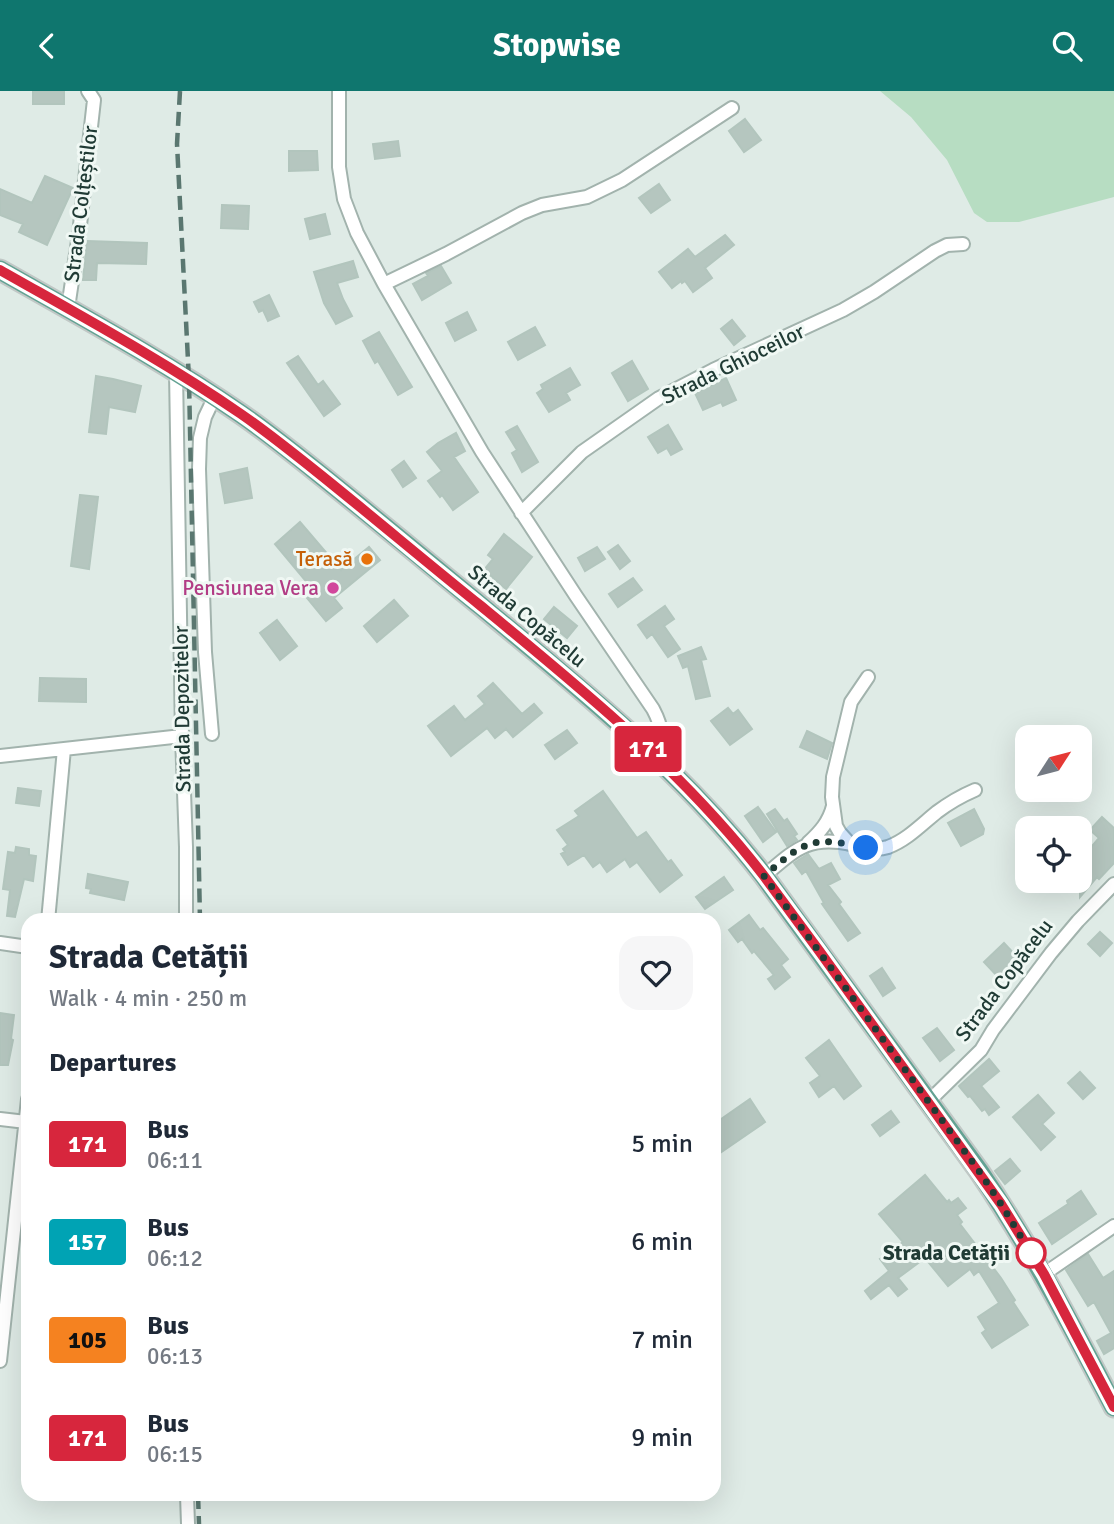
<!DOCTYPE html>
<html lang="en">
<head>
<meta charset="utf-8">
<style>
	:root { --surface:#fff; --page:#f6f6f7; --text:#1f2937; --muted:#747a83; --accent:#0f766e }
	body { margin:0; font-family:Signika,sans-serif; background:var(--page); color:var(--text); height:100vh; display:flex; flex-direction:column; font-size:26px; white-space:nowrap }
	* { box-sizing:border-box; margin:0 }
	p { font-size:23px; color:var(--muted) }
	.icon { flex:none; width:38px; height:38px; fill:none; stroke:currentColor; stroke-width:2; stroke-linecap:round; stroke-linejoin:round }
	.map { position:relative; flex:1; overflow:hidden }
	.panel { position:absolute; left:21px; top:822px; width:700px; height:588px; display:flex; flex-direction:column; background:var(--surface); border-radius:21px; box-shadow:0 7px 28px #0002 }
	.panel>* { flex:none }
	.badge { padding:0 14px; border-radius:5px; font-size:24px; line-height:46px }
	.needle { width:46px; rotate:54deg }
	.tools { position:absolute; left:1015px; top:634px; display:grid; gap:14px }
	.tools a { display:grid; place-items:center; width:77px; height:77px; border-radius:14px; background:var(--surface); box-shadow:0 7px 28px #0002; font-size:35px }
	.you { position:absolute; width:35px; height:35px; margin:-18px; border:5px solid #fff; border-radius:50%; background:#1a73e8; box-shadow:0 0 0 10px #1a73e833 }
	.map>.badge { position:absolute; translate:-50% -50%; box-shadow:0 0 0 4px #fff }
	h2 { padding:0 28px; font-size:26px; line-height:63px }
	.round { display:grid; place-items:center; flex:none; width:74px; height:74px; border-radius:21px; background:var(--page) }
	.summary { display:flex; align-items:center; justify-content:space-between; height:119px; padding:0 28px }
	h1 { font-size:33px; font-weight:700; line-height:52px }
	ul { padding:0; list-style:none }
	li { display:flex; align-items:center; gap:21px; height:98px; padding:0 28px }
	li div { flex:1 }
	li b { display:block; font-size:26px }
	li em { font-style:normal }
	li .badge { min-width:77px; font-weight:700; text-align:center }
	header { display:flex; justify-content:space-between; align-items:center; height:91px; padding:0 28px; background:var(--accent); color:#fff; font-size:32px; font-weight:700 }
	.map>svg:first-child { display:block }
	.green { fill:#b7ddc2 }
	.building { fill:#b5c6bf; stroke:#b2c5bd; stroke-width:2 }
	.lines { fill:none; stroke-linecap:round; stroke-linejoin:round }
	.minor-casing { stroke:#a2b3ad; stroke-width:16 }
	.primary-casing { stroke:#c1c8c6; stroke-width:23 }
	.minor { stroke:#fff; stroke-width:12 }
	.primary { stroke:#63a293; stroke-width:19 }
	.rail { stroke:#5a7770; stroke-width:4.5; stroke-dasharray:14 7; stroke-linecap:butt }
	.line-casing { stroke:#fff; stroke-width:16 }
	.line { stroke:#d7263d; stroke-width:10 }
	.walk { stroke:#203b35; stroke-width:7; stroke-dasharray:0 12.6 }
	.food-dot { fill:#e8710a; stroke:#f0f8f4; stroke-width:2.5 }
	.hotel-dot { fill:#d1479c; stroke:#f0f8f4; stroke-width:2.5 }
	.stop-dot { fill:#fff; stroke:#d7263d; stroke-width:3.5 }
	.labels { text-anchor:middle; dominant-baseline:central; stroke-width:6; stroke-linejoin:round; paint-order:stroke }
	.street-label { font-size:21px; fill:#203b35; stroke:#f0f8f4 }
	.food-label { font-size:21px; fill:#c56008; stroke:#f0f8f4; text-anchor:end }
	.hotel-label { font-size:21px; fill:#b23c85; stroke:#f0f8f4; text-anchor:end }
	.stop-label { font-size:21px; font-weight:bold; fill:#203b35; stroke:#f0f8f4; text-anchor:end }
</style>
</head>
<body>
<header><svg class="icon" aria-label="back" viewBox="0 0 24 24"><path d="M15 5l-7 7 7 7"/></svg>Stopwise<svg class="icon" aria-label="search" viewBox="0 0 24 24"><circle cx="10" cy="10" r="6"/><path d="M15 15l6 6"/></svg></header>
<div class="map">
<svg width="1114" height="1433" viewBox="0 0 1114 1433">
	<rect width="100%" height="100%" fill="#dfebe6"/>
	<!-- green -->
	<path class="green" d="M880 0H1114V106L1019 131H987L974 122 947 69 911 26Z"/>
	<!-- building -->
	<path class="building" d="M33 0H64V13H33Z
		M745 28 761 49 744 61 729 40Z
		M398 50 400 65 375 68 373 53Z
		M289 60H317L318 79 289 80Z
		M45 85 73 97 47 154 19 141 23 133 0 124V98L32 112Z
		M659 93 670 109 651 122 639 107Z
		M222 114 249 115 248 138 221 137Z
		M325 123 330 143 310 148 305 128Z
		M725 144 734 154 705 177 712 187 693 201 685 190 682 192 681 190 672 197 659 181 688 158 695 166Z
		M87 150 147 152 146 173 97 172 96 189H83Z
		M353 170 358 186 337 192 343 208 352 225 336 233 324 212 314 181Z
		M441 175 451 192 422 209 413 193 428 185 426 182Z
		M269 204 279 225 268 230 263 219 259 221 254 211Z
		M467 221 476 239 455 250 446 232Z
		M732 229 745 245 734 254 721 238Z
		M535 236 545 254 518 269 508 251Z
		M379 241 412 296 398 304 378 270 375 272 363 250Z
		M298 265 318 294 323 290 340 313 324 325 287 272Z
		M632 270 648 298 628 310 612 282Z
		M570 277 580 294 566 302 570 309 549 321 537 302 543 298 541 294Z
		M96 285 113 288 141 295 135 321 109 316 106 343 89 341Z
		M726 287 736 309 723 315 721 311 703 319 695 302Z
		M668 334 682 358 671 364 667 357 658 362 648 346Z
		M517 335 538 371 522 381 512 362 517 359 506 341Z
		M456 342 465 360 454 366 478 401 453 419 442 404 440 406 428 390 442 380 427 361 438 352Z
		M404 370 416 387 403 396 392 379Z
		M247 377 252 407 225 412 220 383Z
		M80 404 98 406 89 478 71 475Z
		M300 431 341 479 369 456 380 469 334 507 342 517 326 530 307 507 315 501 275 453Z
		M504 443 532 466 506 498 484 479 493 468 488 464Z
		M618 454 630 470 620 478 608 461Z
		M597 456 605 468 585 480 578 467Z
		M633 487 642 499 618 516 609 503Z
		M394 509 408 525 377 551 364 535Z
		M665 515 674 528 664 535 680 558 668 566 652 543 647 547 638 534Z
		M554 516 577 535 567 547 544 528Z
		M277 529 297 555 280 569 260 542Z
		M701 556 706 568 701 569 710 605 696 608 688 575 683 577 678 565Z
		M40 587 86 588V611L39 610Z
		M493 592 522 623 534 613 542 622 513 646 506 638 495 647 487 637 451 665 428 635 454 615 465 629 485 613 478 605Z
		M728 617 733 623 738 619 752 638 730 654 711 630Z
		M567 639 577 652 555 668 545 654Z
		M807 640 832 652 827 668 800 656Z
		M18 697 41 700 39 715 16 712Z
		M603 700 637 747 646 741 668 771 671 769 682 784 660 801 637 771 630 776 625 768 607 781 600 771 593 776 584 764 568 774 561 763 565 761 563 758 568 754 557 739 579 725 575 720Z
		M758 716 776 741 763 751 745 725Z
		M775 718 784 730 787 728 797 743 794 745 797 749 787 755 767 723Z
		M974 718 984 738 983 743 961 755 948 732Z
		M1102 726 1114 737V772L1099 788 1097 786 1080 806V769L1099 747 1090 739Z
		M16 756 29 758V764L36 765 33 790 24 788 15 826 7 825 10 799 3 798 8 761 15 762Z
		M808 763 819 778 831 772 840 788 828 794 841 811 839 813 860 842 848 850 822 813 824 812 806 780 802 783 794 772Z
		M88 783 128 791 124 809 90 802 91 798 86 797Z
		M724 786 733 799 705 818 696 806Z
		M749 824 760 839 763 837 788 868 781 874 790 886 775 898 768 888 774 884 754 860 752 862 742 848 738 851 729 839Z
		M1100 841 1112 852 1100 865 1088 853Z
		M1004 852 1019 868 1014 872 1017 875 1001 889 984 871Z
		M882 877 895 897 883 905 870 885Z
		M0 922 14 924 11 948 13 949 8 974H0Z
		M937 937 954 959 940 970 923 947Z
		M829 949 861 995 844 1008 834 995 819 1006 810 992 820 985 806 967Z
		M989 968 999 980 981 995 999 1016 989 1024 985 1018 982 1020 970 1005 968 1006 959 995Z
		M1080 981 1095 997 1083 1008 1068 992Z
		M1038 1004 1054 1022 1042 1033 1055 1046 1041 1059 1013 1026Z
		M750 1008 765 1031 714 1066V1033Z
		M891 1020 899 1031 880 1045 872 1034Z
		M1010 1068 1020 1080 1005 1093 995 1080Z
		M925 1084 947 1111 949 1109 951 1112 958 1107 966 1117 957 1124 962 1131 960 1133 1001 1187 1015 1209 1013 1211 1028 1234 992 1257 982 1242 986 1239 978 1226 999 1212 979 1180 974 1184 970 1178 948 1195 925 1167 898 1187 907 1198 898 1205 889 1194 871 1208 865 1200 889 1180 880 1168 903 1151 879 1123Z
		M1081 1100 1096 1123 1052 1153 1039 1132 1068 1113 1067 1110Z
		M1088 1163 1103 1187 1114 1180V1257L1104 1263 1097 1250 1111 1242 1094 1211 1088 1215 1066 1179Z"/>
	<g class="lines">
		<defs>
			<path id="minor" d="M339 0V76L344 108 357 142 384 193 482 361 576 505 653 618C663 637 663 644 654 663
				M384 193 446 163 522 122 542 114 587 106 622 89 732 17
				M68 217 79 143 94 9 88 0
				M176 281 182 645 186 756V830
				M521 422 582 361 659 307 713 279 843 219 874 201 935 160 947 154 963 153
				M212 643 205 561 199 378 200 347 205 326 215 305
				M0 665 182 645
				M808 752C820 741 829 731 833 715
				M850 753 840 742 836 735 832 706 833 686 851 611 868 586
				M764 785C795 759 808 744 851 753 864 756 875 760 888 756 907 749 922 733 937 721 949 712 961 705 975 699
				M48 830 64 658
				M0 852 28 856
				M928 1011 981 959 993 939 1051 862 1078 830 1114 793
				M0 1028 26 1031
				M1044 1183 1114 1135
				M0 1270 28 1008
				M187 1404 188 1433"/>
			<path id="primary" d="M0 179C81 225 164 270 241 323 267 341 292 361 317 381 372 425 426 470 481 515 581 598 684 681 764 785L979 1080C1030 1155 1072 1235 1114 1316"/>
		</defs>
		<!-- minor casing -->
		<use href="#minor" class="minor-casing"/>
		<!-- primary casing -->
		<use href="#primary" class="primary-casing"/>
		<!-- minor -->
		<use href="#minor" class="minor"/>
		<!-- primary -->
		<use href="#primary" class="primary"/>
		<!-- rail -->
		<path class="rail" d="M180 0 177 53 189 289 200 830
			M198 1404 199 1433"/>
	</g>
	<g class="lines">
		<defs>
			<path id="line" d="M0 179C81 225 164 270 241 323 267 341 292 361 317 381 372 425 426 471 481 515 582 598 684 681 764 785L820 861 1001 1113 1044 1183 1114 1316"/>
		</defs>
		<!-- line casing -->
		<use href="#line" class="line-casing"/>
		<!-- line -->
		<use href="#line" class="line"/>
		<!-- walk -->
		<path class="walk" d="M866 757C812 744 805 750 764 785L979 1080 1001 1113 1031 1162"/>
	</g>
	<!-- markers -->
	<circle class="food-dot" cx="367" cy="468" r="7"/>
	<circle class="hotel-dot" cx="333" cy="497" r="7"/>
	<circle class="stop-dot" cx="1031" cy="1162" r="14"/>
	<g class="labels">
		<!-- street labels -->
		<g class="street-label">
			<text transform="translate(81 113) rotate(-83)">Strada Colțeștilor</text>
			<text transform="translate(733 273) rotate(-26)">Strada Ghioceilor</text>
			<text transform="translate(527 525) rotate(40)">Strada Copăcelu</text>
			<text transform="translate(182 618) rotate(-91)">Strada Depozitelor</text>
			<text transform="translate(1004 889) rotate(-53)">Strada Copăcelu</text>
		</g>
		<!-- food labels -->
		<g class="food-label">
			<text x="353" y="468">Terasă</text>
		</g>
		<!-- hotel labels -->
		<g class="hotel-label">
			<text x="319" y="497">Pensiunea Vera</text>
		</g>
		<!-- stop labels -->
		<g class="stop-label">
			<text x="1010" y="1162">Strada Cetății</text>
		</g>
	</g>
</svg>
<div class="tools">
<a><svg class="needle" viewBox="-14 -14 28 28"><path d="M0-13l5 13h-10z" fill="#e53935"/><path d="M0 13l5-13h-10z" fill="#747a83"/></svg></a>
<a><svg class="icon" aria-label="locate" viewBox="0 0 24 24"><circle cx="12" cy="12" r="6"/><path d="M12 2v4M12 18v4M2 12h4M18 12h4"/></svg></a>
</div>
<div class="you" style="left:866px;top:757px"></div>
<b class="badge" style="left:648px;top:658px;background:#d7263d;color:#fff">171</b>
<section class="panel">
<div class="summary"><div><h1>Strada Cetății</h1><p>Walk · 4 min · 250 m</p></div><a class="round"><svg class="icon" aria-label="heart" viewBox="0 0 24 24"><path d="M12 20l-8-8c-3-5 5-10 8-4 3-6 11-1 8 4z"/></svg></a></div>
<h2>Departures</h2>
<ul>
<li><span class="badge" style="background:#d7263d;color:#fff">171</span><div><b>Bus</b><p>06:11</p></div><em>5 min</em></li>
<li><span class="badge" style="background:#00a3b4;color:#fff">157</span><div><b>Bus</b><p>06:12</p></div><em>6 min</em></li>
<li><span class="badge" style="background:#f58220;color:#111">105</span><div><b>Bus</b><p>06:13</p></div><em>7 min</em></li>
<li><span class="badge" style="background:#d7263d;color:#fff">171</span><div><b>Bus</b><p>06:15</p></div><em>9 min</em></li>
</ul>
</section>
</div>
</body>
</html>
